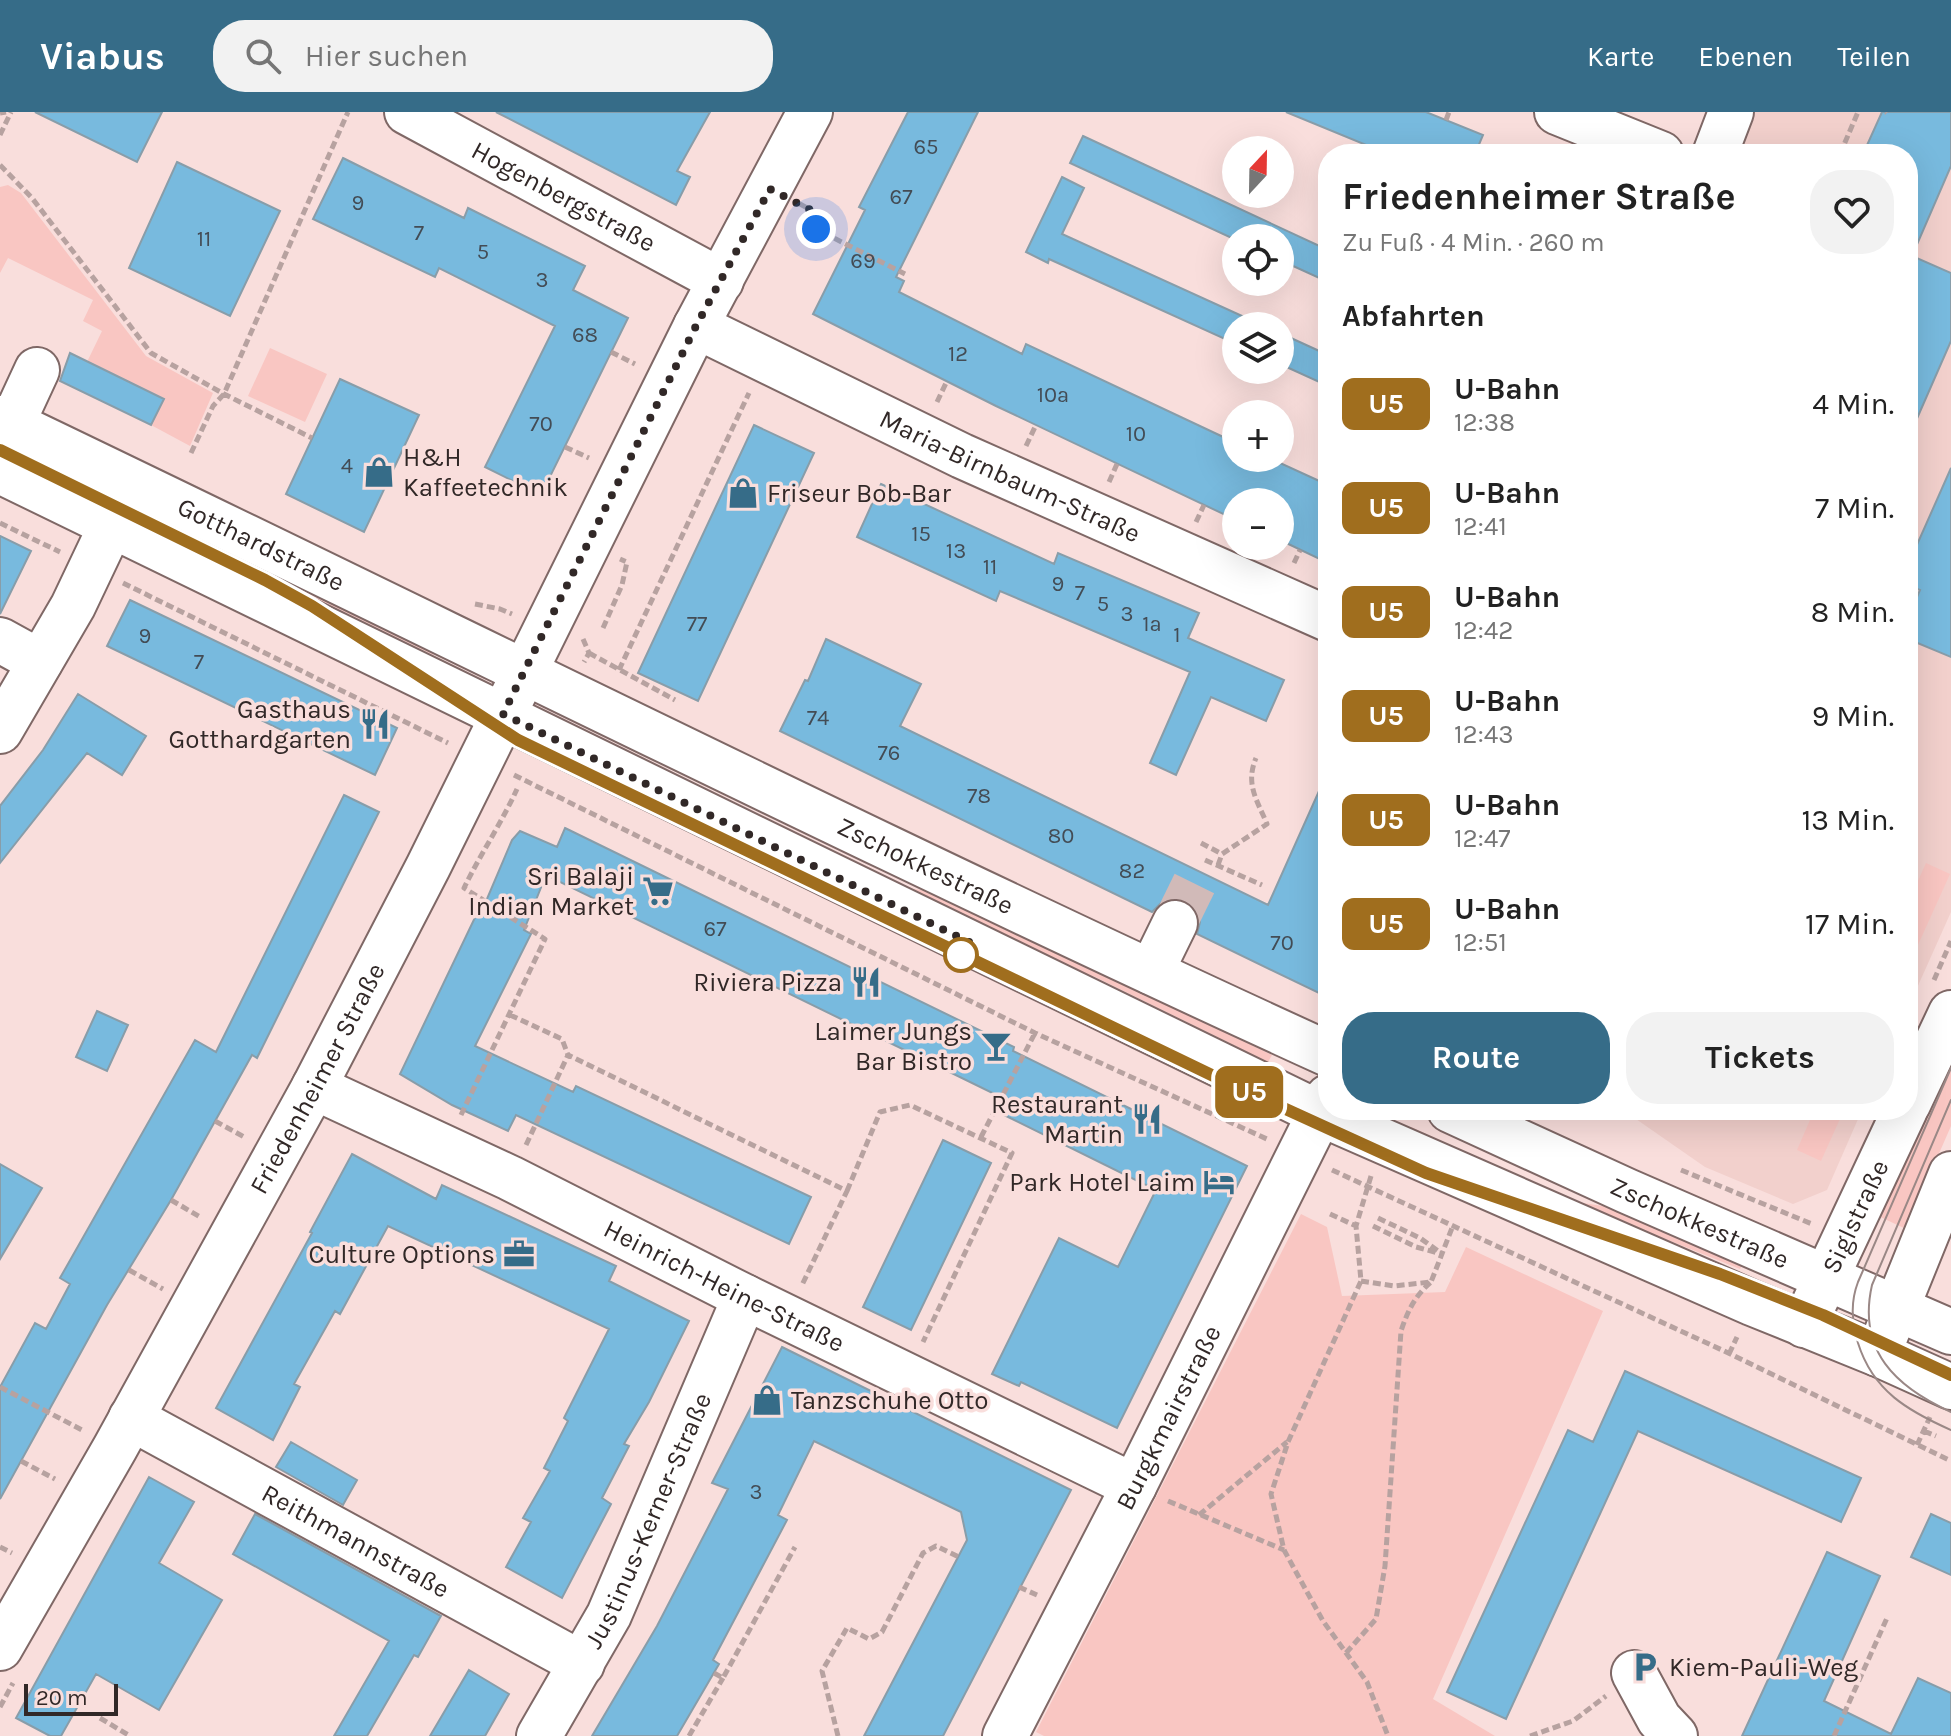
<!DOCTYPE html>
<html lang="de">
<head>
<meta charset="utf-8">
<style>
	:root { --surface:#fff; --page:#f2f2f2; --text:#222; --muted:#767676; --accent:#366c88 }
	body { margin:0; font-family:Karla,sans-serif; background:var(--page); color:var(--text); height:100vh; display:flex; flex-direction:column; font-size:30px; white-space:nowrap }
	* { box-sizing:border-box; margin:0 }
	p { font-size:26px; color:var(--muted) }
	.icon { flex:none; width:44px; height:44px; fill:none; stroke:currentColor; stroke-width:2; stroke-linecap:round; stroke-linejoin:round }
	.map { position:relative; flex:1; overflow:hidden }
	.details { position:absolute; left:1318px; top:32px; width:600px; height:976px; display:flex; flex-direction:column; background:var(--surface); border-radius:32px; box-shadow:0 8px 32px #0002 }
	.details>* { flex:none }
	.badge { padding:0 16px; border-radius:12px; font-size:28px; line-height:52px }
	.needle { width:52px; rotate:22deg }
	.controls { position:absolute; left:1222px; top:24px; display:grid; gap:16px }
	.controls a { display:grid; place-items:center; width:72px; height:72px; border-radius:50%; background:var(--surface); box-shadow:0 8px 32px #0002; font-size:40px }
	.scale { position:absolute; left:24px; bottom:20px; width:94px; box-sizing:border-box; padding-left:8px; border:4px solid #312827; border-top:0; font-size:22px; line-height:28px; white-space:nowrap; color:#312827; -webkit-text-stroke:6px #f9dedc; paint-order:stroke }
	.you { position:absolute; width:40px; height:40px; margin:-20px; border:6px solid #fff; border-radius:50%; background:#1a73e8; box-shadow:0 0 0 12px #1a73e833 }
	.map>.badge { position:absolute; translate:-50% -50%; box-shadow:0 0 0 4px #fff }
	h2 { padding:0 24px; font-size:30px; line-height:72px }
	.round { display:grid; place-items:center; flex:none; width:84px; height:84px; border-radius:32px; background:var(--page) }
	.overview { display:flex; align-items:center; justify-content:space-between; height:136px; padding:0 24px }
	h1 { font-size:38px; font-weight:700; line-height:60px }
	.primary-button { display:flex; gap:16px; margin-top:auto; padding:16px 24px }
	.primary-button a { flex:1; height:92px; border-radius:32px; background:var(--accent); color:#fff; font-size:32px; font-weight:700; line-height:92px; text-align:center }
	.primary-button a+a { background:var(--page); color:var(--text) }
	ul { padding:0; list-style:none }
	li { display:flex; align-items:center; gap:24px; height:104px; padding:0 24px }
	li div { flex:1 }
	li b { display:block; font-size:30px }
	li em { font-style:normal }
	li .badge { min-width:88px; font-weight:700; text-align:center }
	header { display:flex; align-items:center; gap:48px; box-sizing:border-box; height:112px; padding:0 40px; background:var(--accent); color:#fff }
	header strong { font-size:38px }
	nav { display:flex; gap:44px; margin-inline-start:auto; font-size:28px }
	.search { width:560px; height:72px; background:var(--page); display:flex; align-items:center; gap:20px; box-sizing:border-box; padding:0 28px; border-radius:32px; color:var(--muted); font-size:30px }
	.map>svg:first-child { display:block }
	.built { fill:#f2d0cc }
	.green { fill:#f9c6c2 }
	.building { fill:#78bade; stroke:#889da9; stroke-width:2 }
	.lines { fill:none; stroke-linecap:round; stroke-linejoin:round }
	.minor-tunnel { stroke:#d1bab8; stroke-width:44; stroke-dasharray:44 22; stroke-linecap:butt }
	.minor-casing { stroke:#7f6866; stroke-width:48 }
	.major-casing { stroke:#7f6866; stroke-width:48 }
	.path { stroke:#b7a2a0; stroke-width:5; stroke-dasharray:8 4; stroke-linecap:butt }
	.minor { stroke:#fff; stroke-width:44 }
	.major { stroke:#fff; stroke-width:44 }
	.tram { stroke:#9a8886; stroke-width:2 }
	.line-casing { stroke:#fff; stroke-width:18 }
	.line { stroke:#a06e1e; stroke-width:12 }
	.walk { stroke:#312827; stroke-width:8; stroke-dasharray:0 14.4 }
	.stop-dot { fill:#fff; stroke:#a06e1e; stroke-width:4 }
	.labels { text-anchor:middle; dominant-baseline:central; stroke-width:7; stroke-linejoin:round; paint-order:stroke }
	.number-label { font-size:22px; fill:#434c55 }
	.street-label { font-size:26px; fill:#312827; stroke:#f9dedc }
	.poi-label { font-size:26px; fill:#312827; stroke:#f9dedc; text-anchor:end }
</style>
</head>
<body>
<header>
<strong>Viabus</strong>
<div class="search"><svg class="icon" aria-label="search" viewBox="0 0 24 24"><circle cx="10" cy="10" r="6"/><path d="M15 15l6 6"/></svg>Hier suchen</div>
<nav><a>Karte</a><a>Ebenen</a><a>Teilen</a></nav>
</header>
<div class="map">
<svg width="1951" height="1624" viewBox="0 0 1951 1624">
	<rect width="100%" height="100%" fill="#f9dedc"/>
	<!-- built -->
	<path class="built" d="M1753 0H1951V800L1908 896V42H1739Z
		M1623 998H1862L1827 1078 1793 1092 1705 1055Z"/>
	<!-- green -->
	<path class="green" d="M8 73 21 81 146 244 213 281 190 334 151 313 164 287 87 250 102 219 83 209 93 188 8 146 0 161V75Z
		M270 236 327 262 305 310 248 284Z
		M0 323 438 534 433 543 137 399 108 396 0 343Z
		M1926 751 1950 762 1908 855V791Z
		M900 775 941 781 1272 943 1268 950 1093 864 1050 857Z
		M1951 932V1014L1906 1117 1874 1102Z
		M1807 998H1844L1821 1049 1797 1038 1813 1001Z
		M1411 1015 1576 1090 1623 1097 1744 1149 1740 1157 1628 1112 1575 1104 1405 1027Z
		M1301 1102 1327 1115 1342 1184 1445 1180 1466 1135 1603 1199 1433 1587 1495 1624H1044L1036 1620Z"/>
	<!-- building -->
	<path class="building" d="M35 0H162L137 50Z
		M496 0H710L677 59 690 65 676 93Z
		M908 0H978L896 165 904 169 899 180 1022 242 1026 232 1236 331V346H1269L1328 373V451L1280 428V390H1236V408L996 294 813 202 865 98 859 95Z
		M1286 0H1426L1483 23 1475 42H1388Z
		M1882 0H1951V54L1912 144 1951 161V229L1908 327V42H1863Z
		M1083 24 1328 138V170L1280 148V126L1236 128 1070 51Z
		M343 46 464 106 468 96 585 154 573 178 628 206 541 383 485 355 555 214 439 156 435 165 313 107Z
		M177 50 280 99 230 204 129 156Z
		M1062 65 1084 76 1062 122 1264 214H1236V232L1049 147 1048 151 1026 140Z
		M1280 221 1328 243V274L1280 252Z
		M70 241 164 287 151 313 60 269Z
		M340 267 419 303 364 420 286 382Z
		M754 313 814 341 698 589 638 561Z
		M1951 356V545L1908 527V506L1920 478 1908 473V453Z
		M881 372 1054 452 1058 441 1199 501 1188 526 1284 568 1266 609 1211 585 1176 663 1150 651 1190 560 1000 479 996 489 857 425Z
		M0 424 31 439 0 502Z
		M130 488 397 616 375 663 107 534Z
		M826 527 921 572 900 614 1268 793 1328 659V867L1321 882 1197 822 1200 810 1196 798 1185 788 1174 786 1162 790 1152 800 780 619 805 568 808 569Z
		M78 582 146 624 122 663 87 641 0 751V694L43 638Z
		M344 683 379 700 257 946 252 943 171 1088 107 1193 0 1387V1275L35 1211 46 1217 70 1172 60 1166 195 928 216 940Z
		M565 716 1014 935 1013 939 1247 1054 1117 1316 1021 1270 1019 1274 992 1262 1059 1126 1118 1155 1156 1078 1004 1003 1011 990 546 763 524 818 531 822 475 934 573 980 576 974 811 1085 789 1132 516 1003 508 1019 452 993 400 962 481 793 484 794 512 728 520 719 557 735Z
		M97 899 128 913 107 959 76 945Z
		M943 1028 991 1051 911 1218 863 1195Z
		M352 1042 436 1087 442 1073 616 1154 609 1169 689 1209 649 1290 624 1332 629 1334 602 1386 611 1392 562 1486 506 1455 531 1410 523 1406 550 1359 544 1356 568 1309 564 1306 609 1217 388 1114 340 1202 335 1199 294 1272 300 1275 273 1328 216 1296 312 1121 310 1120Z
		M0 1052 42 1076 0 1147Z
		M782 1235 1071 1378 943 1624H864L967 1428 961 1400 814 1329 778 1403 787 1408 713 1548 719 1552 677 1624H592L657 1514 728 1377 712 1371Z
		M1625 1259 1861 1366 1841 1410 1638 1319 1506 1607 1447 1580 1568 1318 1593 1330Z
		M291 1330 357 1368 343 1393 276 1355Z
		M149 1365 194 1390 159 1451 222 1488 159 1598 96 1562 61 1624H50L16 1606Z
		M255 1402 441 1504 418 1545 414 1543 367 1624H334L389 1529 233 1442Z
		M1931 1402 1951 1411V1463L1911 1445Z
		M1827 1440 1880 1464 1824 1589 1891 1622 1918 1566 1951 1581V1624H1742Z
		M469 1558 509 1582 485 1624H430Z"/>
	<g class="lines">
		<!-- minor-tunnel -->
		<path class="minor-tunnel" d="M1175 811 1200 760"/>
		<defs>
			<g id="minor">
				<path id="s1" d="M407 0 721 169"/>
				<path d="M1557 0 1661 42"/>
				<path d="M1715 42 1731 0"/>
				<path id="s2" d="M696 214 962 344 1328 507"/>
				<path d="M12 312 37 258"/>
				<path d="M0 528 40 550"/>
				<path d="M0 619 73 494 112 412"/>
				<path d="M1151 860 1175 811"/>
				<path id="s3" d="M314 975 510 1066 745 1185 1134 1374"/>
				<path d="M1908 992 1951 901"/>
				<path id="s4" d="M1804 1213 1905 998"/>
				<path d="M1878 1242 1951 1062"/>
				<path id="s5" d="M131 1306 582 1552"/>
				<path id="s6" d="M0 1536 115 1336 314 975 428 755 696 214 810 0"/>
				<path d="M1634 1561 1659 1607 1675 1624"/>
				<path id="s7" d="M539 1624 609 1503 745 1185"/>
				<path id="s8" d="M1005 1624 1134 1374 1328 985"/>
			</g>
			<g id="major">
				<path id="s9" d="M0 306C443 518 881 738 1328 942"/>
				<path d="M0 359 1319 1001 1752 1191 1878 1242 1951 1275"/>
				<path id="s10" d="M1450 998 1627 1079 1951 1220"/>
			</g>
		</defs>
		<!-- minor casing -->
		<use href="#minor" class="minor-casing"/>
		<!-- major casing -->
		<use href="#major" class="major-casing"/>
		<!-- path -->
		<path class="path" d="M1886 0 1887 1
			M0 1 6 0
			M1446 8 1449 0
			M0 23 11 0
			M1840 42 1858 0
			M0 53 32 86 151 241 224 282 312 326
			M800 92 822 104 816 117 905 162
			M611 240 635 252
			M937 290 947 269
			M1026 334 1036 313
			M565 335 589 346
			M191 341 213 294 224 282 348 0
			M1109 370 1117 352
			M1196 410 1204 393
			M0 411 60 440
			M1294 451 1300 438
			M123 471 448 631
			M475 492 500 497 512 502
			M603 516 622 473 627 450 620 447
			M583 527 589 541 584 550
			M589 541 675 588
			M619 558 749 281
			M514 663 1035 921 1269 1028
			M1201 731 1222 742
			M1205 748 1262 773
			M1218 753 1222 742 1267 712C1257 688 1245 672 1256 646
			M1934 868 1951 829
			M510 903 562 927 568 943
			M461 1003 545 827 464 776C481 741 501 712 517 677
			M215 1009 246 1026
			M981 1025 1035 921
			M526 1033 568 943 847 1079 802 1173
			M1332 1058 1722 1238 1951 1349
			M1681 1058 1812 1112
			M1371 1064 1356 1114 1361 1169 1288 1330 1271 1382 1284 1438 1323 1509 1367 1570 1388 1624
			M847 1079 880 1000 910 993 1012 1041 923 1230
			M171 1088 202 1106
			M1330 1102 1356 1114
			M1378 1106 1420 1126 1438 1139
			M1373 1114 1416 1135 1442 1142
			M129 1158 163 1177
			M1361 1169 1394 1174 1431 1170 1452 1116
			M1729 1242 1737 1225
			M0 1275 84 1319
			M1924 1319 1936 1324
			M1917 1333 1930 1305
			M21 1349 55 1367
			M1168 1389 1284 1438
			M1199 1403 1287 1330
			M0 1435 12 1441
			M1019 1475 1037 1483
			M1346 1541 1376 1507 1385 1454 1401 1219C1408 1198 1415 1184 1431 1170
			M714 1561 723 1566 795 1435
			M0 1595 13 1571
			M100 1606 130 1624
			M689 1624 723 1566
			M838 1624 822 1559 847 1516 869 1527 882 1520 923 1441 936 1434 959 1445
			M1530 1624 1573 1609 1606 1584
			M1834 1624 1887 1506"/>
		<!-- minor -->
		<use href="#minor" class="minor"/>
		<!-- major -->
		<use href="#major" class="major"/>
		<!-- tram -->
		<path class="tram" d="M1951 956 1858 1170C1850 1191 1852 1210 1858 1231 1873 1279 1908 1299 1951 1318
			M1951 988 1872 1173C1857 1239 1896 1275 1951 1300"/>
	</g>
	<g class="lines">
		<defs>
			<path id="line" d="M0 338 265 468 312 494 518 628 1224 969 1426 1061 1720 1162 1823 1203 1951 1263"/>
		</defs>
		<!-- line casing -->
		<use href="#line" class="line-casing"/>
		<!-- line -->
		<use href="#line" class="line"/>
		<!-- walk -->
		<path class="walk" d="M816 117 822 104 770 77 696 214 503 602 977 834 961 843"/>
	</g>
	<!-- icons -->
	<defs>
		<symbol id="shop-bare" viewBox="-9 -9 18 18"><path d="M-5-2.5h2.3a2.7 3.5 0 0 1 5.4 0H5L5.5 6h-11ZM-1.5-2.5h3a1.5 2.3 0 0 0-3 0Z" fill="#366c88" stroke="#f9dedc" stroke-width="2.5" paint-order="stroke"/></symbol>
		<symbol id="restaurant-bare" viewBox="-9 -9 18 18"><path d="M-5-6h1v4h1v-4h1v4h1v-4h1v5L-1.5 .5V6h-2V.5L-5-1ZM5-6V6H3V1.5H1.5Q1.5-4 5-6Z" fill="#366c88" stroke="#f9dedc" stroke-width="2.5" paint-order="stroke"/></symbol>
		<symbol id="supermarket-bare" viewBox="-9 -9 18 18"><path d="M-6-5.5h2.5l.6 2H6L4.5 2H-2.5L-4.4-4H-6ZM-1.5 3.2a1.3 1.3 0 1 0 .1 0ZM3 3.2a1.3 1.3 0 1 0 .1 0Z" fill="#366c88" stroke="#f9dedc" stroke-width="2.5" paint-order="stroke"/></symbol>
		<symbol id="bar-bare" viewBox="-9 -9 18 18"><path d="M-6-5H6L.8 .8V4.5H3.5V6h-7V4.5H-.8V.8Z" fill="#366c88" stroke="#f9dedc" stroke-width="2.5" paint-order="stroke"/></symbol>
		<symbol id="hotel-bare" viewBox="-9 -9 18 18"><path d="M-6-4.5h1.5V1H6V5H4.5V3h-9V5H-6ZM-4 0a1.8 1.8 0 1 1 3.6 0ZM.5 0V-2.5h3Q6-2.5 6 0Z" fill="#366c88" stroke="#f9dedc" stroke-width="2.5" paint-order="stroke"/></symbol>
		<symbol id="office-bare" viewBox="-9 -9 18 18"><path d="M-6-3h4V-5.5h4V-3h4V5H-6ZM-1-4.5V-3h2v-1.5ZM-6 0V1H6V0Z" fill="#366c88" stroke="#f9dedc" stroke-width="2.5" paint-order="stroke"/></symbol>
		<symbol id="parking-bare" viewBox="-9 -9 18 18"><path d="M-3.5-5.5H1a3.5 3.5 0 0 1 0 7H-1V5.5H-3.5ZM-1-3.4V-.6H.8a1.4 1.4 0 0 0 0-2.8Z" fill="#366c88" stroke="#f9dedc" stroke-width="2.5" paint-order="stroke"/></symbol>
	</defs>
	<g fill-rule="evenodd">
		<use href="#shop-bare" x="357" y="338" width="44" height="44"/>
		<use href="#shop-bare" x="721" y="359" width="44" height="44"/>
		<use href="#restaurant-bare" x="353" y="590" width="44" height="44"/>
		<use href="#supermarket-bare" x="636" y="757" width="44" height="44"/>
		<use href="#restaurant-bare" x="844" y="848" width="44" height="44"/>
		<use href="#bar-bare" x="974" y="912" width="44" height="44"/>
		<use href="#restaurant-bare" x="1125" y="985" width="44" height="44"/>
		<use href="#hotel-bare" x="1197" y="1048" width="44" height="44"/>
		<use href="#office-bare" x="497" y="1120" width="44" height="44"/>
		<use href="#shop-bare" x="745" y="1266" width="44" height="44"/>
		<use href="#parking-bare" x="1623" y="1533" width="44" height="44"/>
	</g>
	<!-- markers -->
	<circle class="stop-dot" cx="961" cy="843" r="16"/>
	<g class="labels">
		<!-- number labels -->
		<g class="number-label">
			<text x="926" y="35">65</text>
			<text x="901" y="85">67</text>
			<text x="358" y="91">9</text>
			<text x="419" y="121">7</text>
			<text x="204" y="127">11</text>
			<text x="483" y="140">5</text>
			<text x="863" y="149">69</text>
			<text x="542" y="168">3</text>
			<text x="585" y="223">68</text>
			<text x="958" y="242">12</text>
			<text x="1053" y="283">10a</text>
			<text x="541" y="312">70</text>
			<text x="1136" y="322">10</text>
			<text x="347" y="354">4</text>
			<text x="921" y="422">15</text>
			<text x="956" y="439">13</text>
			<text x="990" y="455">11</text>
			<text x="1058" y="472">9</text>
			<text x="1080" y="481">7</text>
			<text x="1103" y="492">5</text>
			<text x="1127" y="502">3</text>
			<text x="697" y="512">77</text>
			<text x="1152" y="512">1a</text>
			<text x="1177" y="523">1</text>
			<text x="145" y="524">9</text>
			<text x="199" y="550">7</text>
			<text x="818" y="606">74</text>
			<text x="889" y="641">76</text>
			<text x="979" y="684">78</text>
			<text x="1061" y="724">80</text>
			<text x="1132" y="759">82</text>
			<text x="715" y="817">67</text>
			<text x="1282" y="831">70</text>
			<text x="756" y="1380">3</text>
		</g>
		<!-- street labels -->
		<g class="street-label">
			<text stroke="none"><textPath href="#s1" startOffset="178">Hogenbergstraße</textPath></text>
			<text stroke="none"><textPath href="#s2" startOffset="348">Maria-Birnbaum-Straße</textPath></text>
			<text stroke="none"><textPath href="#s9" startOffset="290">Gotthardstraße</textPath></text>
			<text stroke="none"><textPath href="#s9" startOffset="1028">Zschokkestraße</textPath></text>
			<text stroke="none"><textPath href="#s6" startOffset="652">Friedenheimer Straße</textPath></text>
			<text stroke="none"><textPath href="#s4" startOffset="120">Siglstraße</textPath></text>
			<text stroke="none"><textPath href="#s10" startOffset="274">Zschokkestraße</textPath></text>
			<text stroke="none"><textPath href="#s3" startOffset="456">Heinrich-Heine-Straße</textPath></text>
			<text stroke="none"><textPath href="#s8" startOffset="358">Burgkmairstraße</textPath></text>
			<text stroke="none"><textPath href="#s7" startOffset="242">Justinus-Kerner-Straße</textPath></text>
			<text stroke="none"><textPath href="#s5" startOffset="256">Reithmannstraße</textPath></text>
		</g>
		<!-- poi labels -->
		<g class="poi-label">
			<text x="403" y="345" text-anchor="start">H&amp;H<tspan x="403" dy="30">Kaffeetechnik</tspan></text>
			<text x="767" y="381" text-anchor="start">Friseur Bob-Bar</text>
			<text x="351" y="597">Gasthaus<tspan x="351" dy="30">Gotthardgarten</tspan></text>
			<text x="634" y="764">Sri Balaji<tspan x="634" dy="30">Indian Market</tspan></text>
			<text x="842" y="870">Riviera Pizza</text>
			<text x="972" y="919">Laimer Jungs<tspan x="972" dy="30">Bar Bistro</tspan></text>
			<text x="1123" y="992">Restaurant<tspan x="1123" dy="30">Martin</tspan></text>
			<text x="1195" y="1070">Park Hotel Laim</text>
			<text x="495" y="1142">Culture Options</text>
			<text x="791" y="1288" text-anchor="start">Tanzschuhe Otto</text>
			<text x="1669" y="1555" text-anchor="start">Kiem-Pauli-Weg</text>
		</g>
	</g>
</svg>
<div class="controls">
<a><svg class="needle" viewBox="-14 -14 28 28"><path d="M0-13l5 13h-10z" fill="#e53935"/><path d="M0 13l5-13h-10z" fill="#767676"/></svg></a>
<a><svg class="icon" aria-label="locate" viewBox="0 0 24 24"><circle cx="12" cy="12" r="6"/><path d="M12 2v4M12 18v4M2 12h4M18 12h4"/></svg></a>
<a><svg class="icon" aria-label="layers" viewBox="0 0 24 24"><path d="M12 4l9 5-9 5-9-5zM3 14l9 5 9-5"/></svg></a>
<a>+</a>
<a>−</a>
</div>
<div class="scale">20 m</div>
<div class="you" style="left:816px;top:117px"></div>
<b class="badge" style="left:1249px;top:980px;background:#a06e1e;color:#fff">U5</b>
<section class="details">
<div class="overview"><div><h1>Friedenheimer Straße</h1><p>Zu Fuß · 4 Min. · 260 m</p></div><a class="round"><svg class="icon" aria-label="heart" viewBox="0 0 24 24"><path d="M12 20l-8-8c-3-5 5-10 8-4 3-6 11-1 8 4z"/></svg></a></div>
<h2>Abfahrten</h2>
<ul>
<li><span class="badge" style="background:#a06e1e;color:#fff">U5</span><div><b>U-Bahn</b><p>12:38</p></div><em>4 Min.</em></li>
<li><span class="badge" style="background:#a06e1e;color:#fff">U5</span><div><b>U-Bahn</b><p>12:41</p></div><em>7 Min.</em></li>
<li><span class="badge" style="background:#a06e1e;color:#fff">U5</span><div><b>U-Bahn</b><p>12:42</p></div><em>8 Min.</em></li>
<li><span class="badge" style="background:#a06e1e;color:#fff">U5</span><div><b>U-Bahn</b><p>12:43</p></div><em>9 Min.</em></li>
<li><span class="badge" style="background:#a06e1e;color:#fff">U5</span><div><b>U-Bahn</b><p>12:47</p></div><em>13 Min.</em></li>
<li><span class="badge" style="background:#a06e1e;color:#fff">U5</span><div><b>U-Bahn</b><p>12:51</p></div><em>17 Min.</em></li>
</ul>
<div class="primary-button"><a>Route</a><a>Tickets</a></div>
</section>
</div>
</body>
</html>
